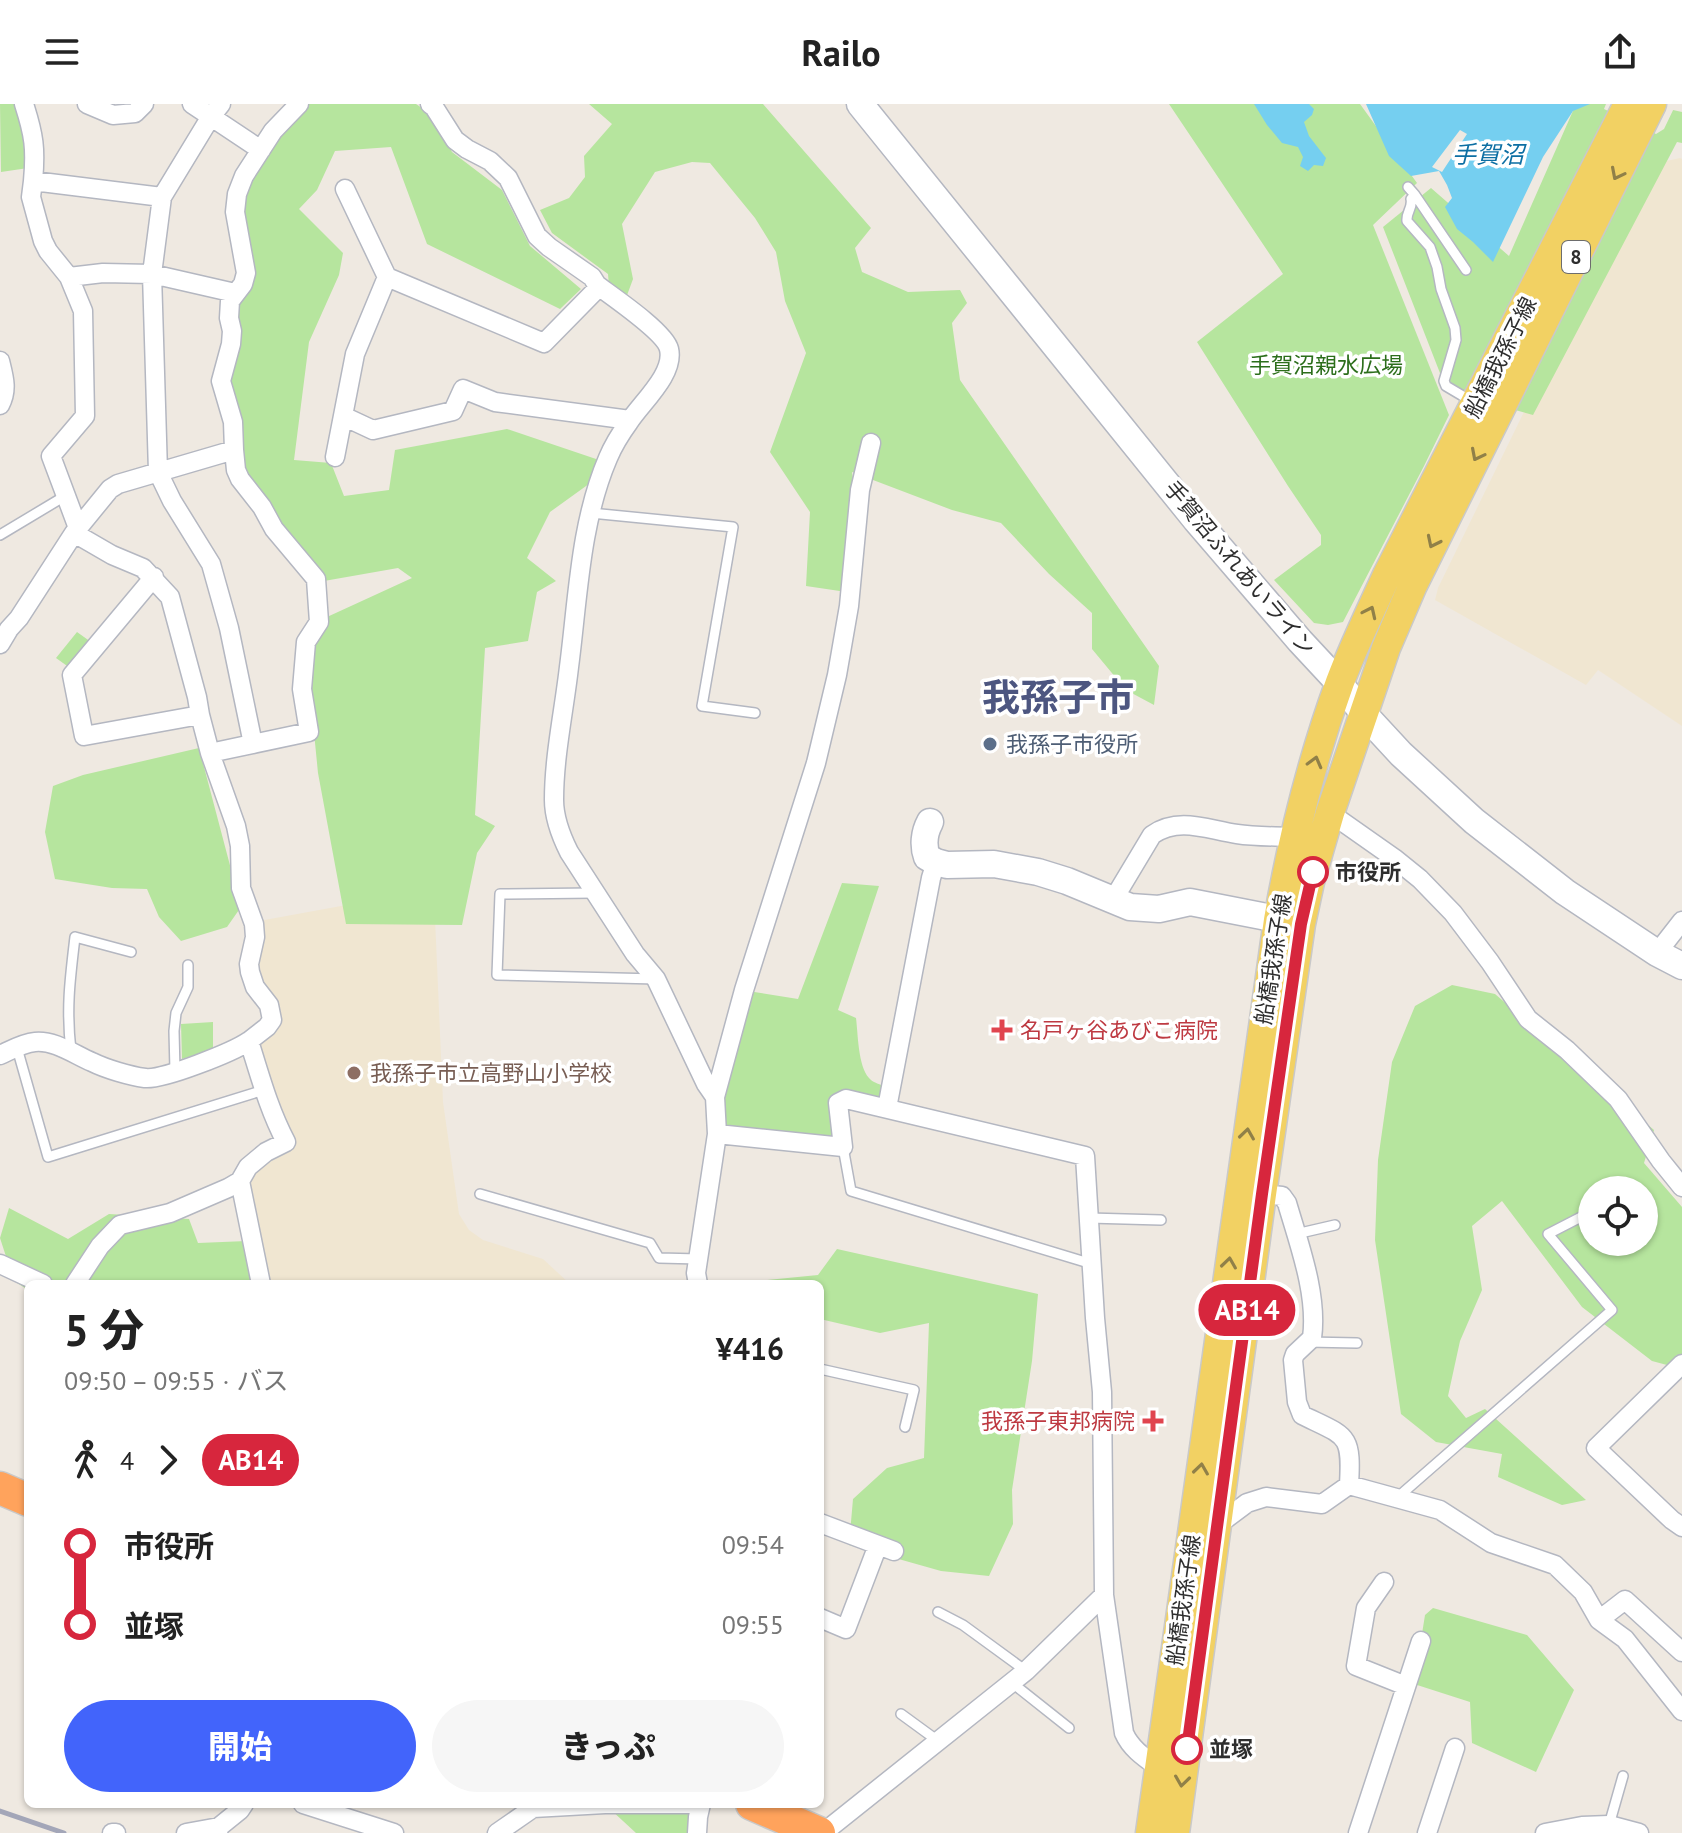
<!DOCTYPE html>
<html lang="ja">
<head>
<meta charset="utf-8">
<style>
	:root { --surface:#fff; --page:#f6f6f6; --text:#222; --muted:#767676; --accent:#4264fb }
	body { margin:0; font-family:"PT Sans","Noto Sans JP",sans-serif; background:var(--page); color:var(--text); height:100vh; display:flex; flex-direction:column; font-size:30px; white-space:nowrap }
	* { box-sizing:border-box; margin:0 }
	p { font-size:26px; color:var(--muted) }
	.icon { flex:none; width:44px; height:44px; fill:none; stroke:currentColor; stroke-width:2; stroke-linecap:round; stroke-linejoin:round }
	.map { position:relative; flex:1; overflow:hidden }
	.sheet { position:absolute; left:24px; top:1176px; width:800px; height:528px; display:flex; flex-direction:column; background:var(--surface); border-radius:12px; box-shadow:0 2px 6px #0004 }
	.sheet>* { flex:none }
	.badge { padding:0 16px; border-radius:26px; font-size:28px; line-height:52px }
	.tools { position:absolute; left:1578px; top:1072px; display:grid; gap:16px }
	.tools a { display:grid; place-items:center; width:80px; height:80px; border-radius:50%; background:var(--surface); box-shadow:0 2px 6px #0004; font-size:40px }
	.map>.badge { position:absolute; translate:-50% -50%; box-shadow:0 0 0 4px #fff }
	.legs { display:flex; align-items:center; gap:12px; height:88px; padding:0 40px; font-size:26px }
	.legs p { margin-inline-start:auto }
	.summary { display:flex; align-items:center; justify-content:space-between; height:136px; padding:0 40px }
	h1 { font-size:44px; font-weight:800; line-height:60px }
	.button { display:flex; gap:16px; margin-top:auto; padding:16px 40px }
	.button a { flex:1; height:92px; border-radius:48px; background:var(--accent); color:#fff; font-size:32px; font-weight:800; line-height:92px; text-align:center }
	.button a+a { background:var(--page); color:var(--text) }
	ul { padding:0 40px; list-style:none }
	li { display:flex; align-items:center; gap:28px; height:80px; font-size:30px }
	li i { display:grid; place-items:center; width:12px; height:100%; margin:0 10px; background:currentColor }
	li i::after { content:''; width:20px; height:20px; margin:-10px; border:6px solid; border-radius:50%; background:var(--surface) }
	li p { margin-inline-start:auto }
	li:first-child i { background:linear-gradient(#0000 50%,currentColor 0) }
	li:last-child i { background:linear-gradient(currentColor 50%,#0000 0) }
	header { display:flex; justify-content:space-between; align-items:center; height:104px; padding:0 40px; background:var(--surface); font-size:36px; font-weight:800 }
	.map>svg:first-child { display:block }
	.education { fill:#f0e6d1 }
	.green { fill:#b6e59e; fill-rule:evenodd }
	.water { fill:#75cff0 }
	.pier { fill:#efe9e1 }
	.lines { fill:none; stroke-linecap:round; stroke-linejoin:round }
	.lane-casing { stroke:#b4b7c1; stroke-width:12 }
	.street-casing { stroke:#b4b7c1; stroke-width:21 }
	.secondary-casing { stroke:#b4b7c1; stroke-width:29 }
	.primary-casing { stroke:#c9c9c9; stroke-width:31 }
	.highway-casing { stroke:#c9c9c9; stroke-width:35 }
	.lane { stroke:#fff; stroke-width:9 }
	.street { stroke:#fff; stroke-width:18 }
	.secondary { stroke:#fff; stroke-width:26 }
	.primary { stroke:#f2d163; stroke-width:28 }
	.highway { stroke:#ffa35c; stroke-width:32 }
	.rail { stroke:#a3a6b8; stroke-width:5 }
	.oneway { stroke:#908048 }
	.line-1-casing { stroke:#fff; stroke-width:18 }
	.line-1 { stroke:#d7263d; stroke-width:12 }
	.service-dot { fill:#5c6f8a; stroke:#fff; stroke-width:3 }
	.stop-1-dot { fill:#fff; stroke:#d7263d; stroke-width:4 }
	.health-dot { fill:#e0444e; stroke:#fff; stroke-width:3 }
	.education-dot { fill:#8d6e63; stroke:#fff; stroke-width:3 }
	.labels { text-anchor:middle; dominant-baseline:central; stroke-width:7; stroke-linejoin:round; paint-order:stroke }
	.shield { fill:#fff; stroke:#6d6d6d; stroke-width:2 }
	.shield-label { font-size:20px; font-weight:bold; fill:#2e2e2e }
	.street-label { font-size:22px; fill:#2e2e2e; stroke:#fff }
	.park-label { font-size:22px; fill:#2c6e1b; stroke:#fff }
	.service-label { font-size:22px; fill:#4e5e75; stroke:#fff; text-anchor:start }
	.stop-label { font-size:22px; font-weight:bold; fill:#2e2e2e; stroke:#fff; text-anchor:start }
	.health-label { font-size:22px; fill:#be3a42; stroke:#fff; text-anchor:start }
	.education-label { font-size:22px; fill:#785e54; stroke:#fff; text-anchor:start }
	.water-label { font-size:24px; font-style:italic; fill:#0d6fa3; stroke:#fff }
	.town-label { font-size:38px; font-weight:bold; fill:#4d5680; stroke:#fff }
</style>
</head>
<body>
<header><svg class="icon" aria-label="menu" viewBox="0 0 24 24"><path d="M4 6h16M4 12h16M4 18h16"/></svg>Railo<svg class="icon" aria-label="share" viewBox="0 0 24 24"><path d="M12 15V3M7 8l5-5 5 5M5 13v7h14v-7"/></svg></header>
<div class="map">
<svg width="1682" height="1729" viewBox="0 0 1682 1729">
	<rect width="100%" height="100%" fill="#efe9e1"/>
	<!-- education -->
	<path class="education" d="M1680 54 1682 55V622L1598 566 1586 581 1435 496 1438 484 1644 62Z
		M352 800 435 814 443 998 459 1110 469 1126 483 1136 543 1155 570 1180H267L247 1074 259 1059 291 1041 256 940 274 921 255 862 259 817Z"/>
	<!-- green -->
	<path class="green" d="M0 0H18L27 24 28 64 1 68Z
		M308 0H416L432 11 452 48 502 86 530 142 581 185 560 205 427 140 391 43 335 47 317 86 299 105 343 149 339 171 309 238 294 356 331 359 344 392 389 386 395 346 507 325 599 356 593 377 550 408 527 454 556 477 537 488 528 537 485 544 475 711 495 722 477 749 462 821 346 820 318 669 311 598 313 543 327 513 412 474 398 464 324 477 242 367 227 279 236 200 240 108 249 75 294 13Z
		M589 0H763L871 124 855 144 862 168 908 188 960 186 967 199 952 219 960 276 1159 562 1154 601 1126 586 1092 545V509L1049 470 1001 419 952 406 852 368 861 431 860 490 806 482 810 408 770 348 806 249 785 197 776 148 755 114 710 59 692 58 655 68 622 120 633 175 626 194 609 182 608 170 552 129 540 106 569 94 585 73 584 52 612 20Z
		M1169 0H1360L1417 79 1373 121 1449 311 1424 362 1343 518 1328 521 1314 519 1274 476 1321 441V431L1288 382 1197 238 1283 170Z
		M1576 0H1646L1682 8V39L1677 38 1533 311 1447 287 1383 123 1431 84 1509 152Z
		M77 528 91 538 70 564 56 554Z
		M199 644 241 803 227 823 181 837 159 813 147 785 112 784 55 775 45 728 53 682 83 671Z
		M842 779 879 782 838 906 856 914C858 929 858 962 869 974 872 978 877 979 881 981L883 990 877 994 842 988 839 1036 725 1026 721 993 748 887 798 895Z
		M1452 881 1495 890 1654 1026 1644 1059 1682 1103V1265L1652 1257 1582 1203 1502 1097 1472 1122 1482 1186 1460 1237 1448 1292 1466 1314 1485 1305 1586 1396 1562 1401 1498 1373 1502 1350 1436 1338 1401 1310 1375 1136 1378 1056 1392 958 1415 902ZM1592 1086H1644V1138H1592Z
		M213 918V945L182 955 181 920Z
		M9 1104 68 1135 109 1110 189 1115 198 1139 247 1137 255 1180H28V1186L14 1177 0 1134Z
		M837 1145 1038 1190 1032 1257 1012 1386 1013 1420 989 1472 941 1467 849 1441 853 1395 887 1364 924 1354 929 1219 880 1229 820 1215V1180H728L818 1171Z
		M1433 1504 1527 1531 1574 1586 1536 1668 1472 1639 1470 1598 1414 1580 1425 1511Z
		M610 1705H685L691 1711 690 1729H636Z"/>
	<!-- water -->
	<path class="water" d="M1254 0H1309L1314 5 1312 11 1304 18 1309 32 1326 54 1323 62 1314 61 1308 67 1300 62 1303 53 1298 43 1282 39 1267 21Z
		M1366 0H1590L1573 7 1543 53 1493 158 1473 138 1457 125 1445 103 1452 94 1447 81 1439 67 1411 72 1389 52Z"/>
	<!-- pier -->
	<path class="pier" d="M1606 0H1676L1664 25 1656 30 1604 5Z
		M1460 26 1467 30 1442 68 1432 63Z"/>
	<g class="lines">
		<defs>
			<path id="lane" d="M1408 83 1415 91 1411 95C1413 104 1406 108 1407 117L1430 143 1437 163 1441 185 1455 224 1456 236 1444 277 1446 282 1473 298
				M1415 91 1466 166
				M591 409 733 423 702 602 755 609
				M0 431 65 392
				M594 789 500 790 497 871 656 875
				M17 944 48 1053 264 986
				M71 947C66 905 70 875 75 833L131 848
				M175 967 174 927 176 909 188 883V861
				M843 1043 851 1087 1092 1160
				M480 1090 650 1139 659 1154 699 1155
				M1089 1114 1161 1116
				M1296 1130 1335 1121
				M1308 1238 1357 1239
				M820 1265 914 1286 905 1323
				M1398 1393 1612 1206 1548 1130 1581 1113
				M938 1508 963 1521 1026 1567
				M1011 1578 1069 1624
				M901 1610 938 1637
				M1609 1721 1623 1672"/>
			<path id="street" d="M24 0C34 31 36 45 33 77
				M87 0 113 11 135 9 144 0
				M192 0 261 46
				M221 0 210 14 162 93 152 170 158 368 172 397 211 460 229 524 253 640
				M430 0 434 3 455 36 467 45 490 57 508 74 537 132 549 143 592 173 597 181C613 193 665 228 669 245 675 270 641 299 629 318 621 329 613 342 608 354 580 419 578 494 569 563 564 607 554 652 554 696 554 715 561 732 569 748L635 850 656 875 706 980 715 993 717 1030 843 1043 838 999 846 995 1085 1052 1095 1214 1102 1288 1104 1491 1124 1629C1131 1645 1145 1654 1159 1664
				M345 85 387 173
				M162 93 33 77 31 93 43 137 48 147 69 173 103 169 152 170 235 189
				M69 173 83 207 85 312 51 352 78 424
				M0 257C4 273 8 286 0 301
				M343 312 373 326 453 307 463 285 495 298 630 316
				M335 353 355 250 387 173 544 239 599 183
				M74 429 112 451 143 464 170 493 197 593 200 611 210 649 236 722 240 742 241 784 254 820 255 833 249 860 250 868 255 883 269 901 272 916 267 923 249 937C260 972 269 1006 286 1038L266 1048 248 1063 240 1077 228 1084 170 1109 120 1121 100 1142 75 1180
				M154 473 72 571 84 632 200 611
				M0 540 9 525 19 514 74 429 110 385 118 380 234 346 233 318 221 277 231 240 232 227 229 214 230 197 243 180 246 169 235 108 237 90 244 72 273 27 299 0
				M210 649 309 628 302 585 306 538 319 518 316 475 274 425 262 403 240 375 236 366 234 346
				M1330 709 1394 754 1420 775 1453 809 1490 858 1528 915 1567 946 1618 995 1661 1057 1682 1083
				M1113 796 1152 731C1179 712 1208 726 1237 730 1256 733 1275 732 1294 733
				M1657 849 1682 817
				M0 951C11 946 23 939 35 938 55 936 75 951 92 958 106 965 130 972 145 974 163 976 233 948 249 937
				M715 993 744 886 816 659 837 571 849 502 860 386 871 339
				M887 1004 931 774 936 758
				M240 1077 261 1180
				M1254 1089 1282 1092 1287 1099C1299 1140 1318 1191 1312 1234L1295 1250 1293 1256 1297 1298 1302 1311C1347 1333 1352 1329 1349 1381L1440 1406 1491 1439 1555 1461 1583 1488 1599 1516 1625 1535 1682 1607
				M0 1160 43 1180
				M698 1180 696 1169 717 1030
				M1682 1260 1596 1344 1672 1416 1682 1423
				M820 1419 894 1447
				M1215 1423 1247 1399 1266 1393 1322 1400 1349 1381
				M1384 1478 1366 1504 1356 1562 1406 1582
				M820 1514 846 1525 878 1441
				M1599 1516 1625 1496 1682 1548
				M303 1700 394 1729
				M112 1729H116
				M186 1729 219 1723
				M218 1729 219 1723 240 1706 244 1700
				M497 1729 533 1704 605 1700H701L698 1713 697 1729
				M823 1729 1026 1567 1104 1491
				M1358 1729 1421 1537
				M1427 1729 1455 1644
				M1545 1729 1582 1722 1609 1721 1639 1729"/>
			<path id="secondary" d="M860 0 1196 416 1300 537 1340 580 1364 610 1401 650 1474 717 1565 788 1657 849 1682 862
				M930 718C924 729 923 742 927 753L936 758 947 761 994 760 1038 768 1067 777 1130 803 1159 805 1190 798 1298 819"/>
			<path id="primary" d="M1150 1729 1278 816C1292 735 1312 655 1340 578 1354 541 1371 506 1387 471L1628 0
				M1175 1729 1262 1090 1301 820 1310 778 1330 709 1386 544 1413 481 1652 0"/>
			<path id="highway" d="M0 1384 28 1396
				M752 1700 819 1729"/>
		</defs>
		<!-- lane casing -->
		<use href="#lane" class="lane-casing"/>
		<!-- street casing -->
		<use href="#street" class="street-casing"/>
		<!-- secondary casing -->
		<use href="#secondary" class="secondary-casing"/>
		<!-- primary casing -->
		<use href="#primary" class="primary-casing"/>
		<!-- highway casing -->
		<use href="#highway" class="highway-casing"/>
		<!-- lane -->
		<use href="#lane" class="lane"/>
		<!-- street -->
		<use href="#street" class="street"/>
		<!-- secondary -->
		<use href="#secondary" class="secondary"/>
		<!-- primary -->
		<use href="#primary" class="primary"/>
		<!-- highway -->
		<use href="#highway" class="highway"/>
		<!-- rail -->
		<path class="rail" d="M0 1707 64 1729"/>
	</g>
	<!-- one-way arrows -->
	<defs><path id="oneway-chevron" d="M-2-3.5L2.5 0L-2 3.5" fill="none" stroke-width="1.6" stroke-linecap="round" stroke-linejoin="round" transform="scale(2)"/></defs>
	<g class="oneway">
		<use href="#oneway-chevron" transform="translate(1617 70) rotate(117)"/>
		<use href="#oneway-chevron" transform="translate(1477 351) rotate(117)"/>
		<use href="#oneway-chevron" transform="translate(1433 438) rotate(116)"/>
		<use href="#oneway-chevron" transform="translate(1370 508) rotate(-65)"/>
		<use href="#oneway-chevron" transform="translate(1315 658) rotate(-75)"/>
		<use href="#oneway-chevron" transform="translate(1247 1030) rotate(-82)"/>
		<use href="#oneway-chevron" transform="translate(1229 1159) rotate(-82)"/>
		<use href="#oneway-chevron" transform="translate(1201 1365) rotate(-82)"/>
		<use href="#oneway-chevron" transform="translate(1182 1677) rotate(98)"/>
	</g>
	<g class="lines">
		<defs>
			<path id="line-1" d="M1187 1645 1262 1090 1301 820 1313 768"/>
		</defs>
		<!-- line-1 casing -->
		<use href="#line-1" class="line-1-casing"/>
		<!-- line-1 -->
		<use href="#line-1" class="line-1"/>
	</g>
	<!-- markers -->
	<circle class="service-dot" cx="990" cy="640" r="8"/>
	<g class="stop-1-dot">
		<circle cx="1313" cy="768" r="14"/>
		<circle cx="1187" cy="1645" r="14"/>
	</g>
	<g class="health-dot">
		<path d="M998 914h8v8h8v8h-8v8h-8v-8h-8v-8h8z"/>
		<path d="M1149 1305h8v8h8v8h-8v8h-8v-8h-8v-8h8z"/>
	</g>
	<circle class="education-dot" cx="354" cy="969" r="8"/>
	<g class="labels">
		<!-- shield labels -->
		<rect class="shield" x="1562" y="137" width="28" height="32" rx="6"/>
		<g class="shield-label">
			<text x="1576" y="153">8</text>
		</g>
		<!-- street labels -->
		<g class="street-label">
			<text transform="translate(1500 253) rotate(-63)">船橋我孫子線</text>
			<text transform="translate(1240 464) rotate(50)">手賀沼ふれあいライン</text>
			<text transform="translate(1273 855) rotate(-81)">船橋我孫子線</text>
			<text transform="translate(1183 1496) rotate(-82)">船橋我孫子線</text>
		</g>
		<!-- park labels -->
		<g class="park-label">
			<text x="1326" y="261">手賀沼親水広場</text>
		</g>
		<!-- service labels -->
		<g class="service-label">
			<text x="1006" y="640">我孫子市役所</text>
		</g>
		<!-- stop labels -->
		<g class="stop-label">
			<text x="1335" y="768">市役所</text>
			<text x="1209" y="1645">並塚</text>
		</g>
		<!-- health labels -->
		<g class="health-label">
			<text x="1020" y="926">名戸ヶ谷あびこ病院</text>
			<text x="1135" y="1317" text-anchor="end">我孫子東邦病院</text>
		</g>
		<!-- education labels -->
		<g class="education-label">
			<text x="370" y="969">我孫子市立高野山小学校</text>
		</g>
		<!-- water labels -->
		<g class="water-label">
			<text x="1488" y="50">手賀沼</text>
		</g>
		<!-- town labels -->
		<g class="town-label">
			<text x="1058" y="592">我孫子市</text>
		</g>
	</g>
</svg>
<div class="tools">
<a><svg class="icon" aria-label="locate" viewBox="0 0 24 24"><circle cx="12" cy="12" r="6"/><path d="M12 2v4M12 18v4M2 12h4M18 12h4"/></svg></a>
</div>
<b class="badge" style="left:1247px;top:1206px;background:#d7263d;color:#fff">AB14</b>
<section class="sheet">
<div class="summary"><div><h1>5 分</h1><p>09:50 – 09:55 · バス</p></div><b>¥416</b></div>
<div class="legs"><svg class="icon" aria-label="walk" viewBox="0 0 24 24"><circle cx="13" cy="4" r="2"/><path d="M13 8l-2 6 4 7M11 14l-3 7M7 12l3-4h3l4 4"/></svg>4<svg class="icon" aria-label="forward" viewBox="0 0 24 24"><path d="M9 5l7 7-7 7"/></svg><b class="badge" style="background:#d7263d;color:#fff">AB14</b></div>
<ul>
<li><i style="color:#d7263d"></i><b>市役所</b><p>09:54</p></li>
<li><i style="color:#d7263d"></i><b>並塚</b><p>09:55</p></li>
</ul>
<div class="button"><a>開始</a><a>きっぷ</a></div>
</section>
</div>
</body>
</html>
